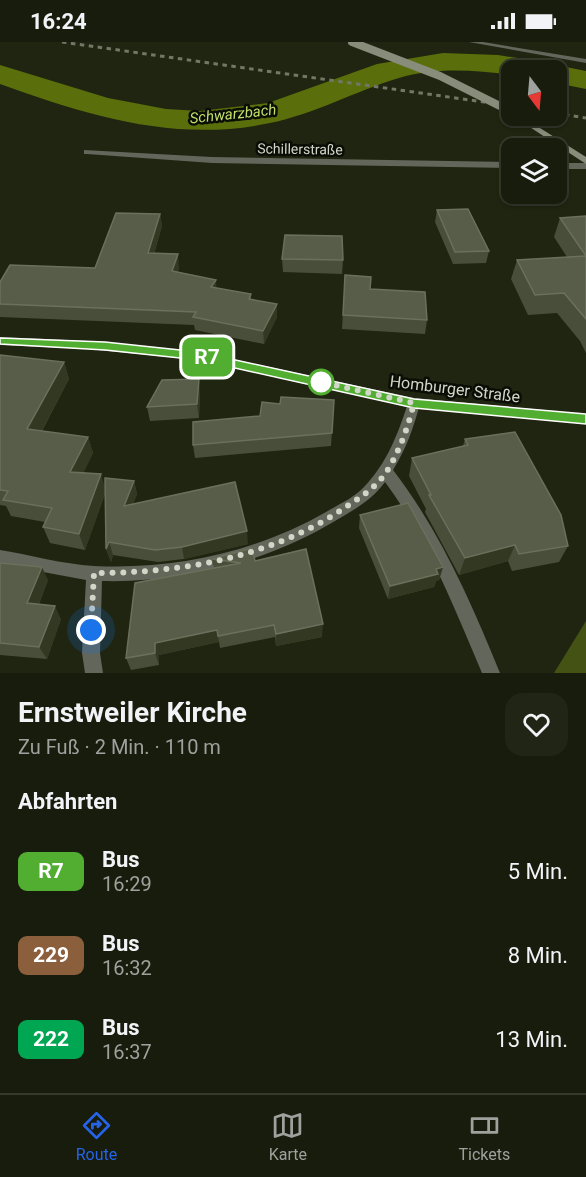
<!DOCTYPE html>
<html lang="de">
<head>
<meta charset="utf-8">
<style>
	:root { --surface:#171c0c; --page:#202515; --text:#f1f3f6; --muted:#9ea19d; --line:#363a2d; --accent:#2563eb }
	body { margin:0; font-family:Roboto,sans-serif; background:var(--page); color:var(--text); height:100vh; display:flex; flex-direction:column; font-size:22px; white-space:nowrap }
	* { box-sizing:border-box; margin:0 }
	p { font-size:20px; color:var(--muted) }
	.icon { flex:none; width:33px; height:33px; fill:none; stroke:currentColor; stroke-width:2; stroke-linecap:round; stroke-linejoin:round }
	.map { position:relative; height:631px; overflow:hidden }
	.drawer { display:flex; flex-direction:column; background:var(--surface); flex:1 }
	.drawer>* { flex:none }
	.badge { padding:0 12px; border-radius:9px; font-size:21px; line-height:39px }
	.needle { width:39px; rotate:164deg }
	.buttons { position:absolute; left:501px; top:18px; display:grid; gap:12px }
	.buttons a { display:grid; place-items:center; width:66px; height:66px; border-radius:12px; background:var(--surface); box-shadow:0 2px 4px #0004,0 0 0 2px var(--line); font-size:30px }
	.you { position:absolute; width:30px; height:30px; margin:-15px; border:4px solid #fff; border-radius:50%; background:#1a73e8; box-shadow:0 0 0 9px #1a73e833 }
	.map>.badge { position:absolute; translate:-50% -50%; box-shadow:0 0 0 3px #fff }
	h2 { padding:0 18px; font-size:22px; line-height:54px }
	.round { display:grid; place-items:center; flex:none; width:63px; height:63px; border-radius:18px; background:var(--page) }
	.summary { display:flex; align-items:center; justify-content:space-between; height:102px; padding:0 18px }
	h1 { font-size:28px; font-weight:700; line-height:45px }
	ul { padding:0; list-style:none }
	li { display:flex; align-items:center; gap:18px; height:84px; padding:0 18px }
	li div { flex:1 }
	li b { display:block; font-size:22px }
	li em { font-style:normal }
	li .badge { min-width:66px; font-weight:700; text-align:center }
	.status { display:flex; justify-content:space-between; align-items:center; height:42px; padding:0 30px; background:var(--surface); direction:ltr }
	.status svg { height:16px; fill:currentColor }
	.tabs { display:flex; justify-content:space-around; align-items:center; height:84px; border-top:2px solid var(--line); background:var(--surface); font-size:16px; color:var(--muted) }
	.tabs a { display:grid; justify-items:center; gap:3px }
	.tabs .selected { color:var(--accent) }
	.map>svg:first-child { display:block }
	.green { fill:#445214 }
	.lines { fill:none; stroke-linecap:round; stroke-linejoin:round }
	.river { fill:#5a6e0b; fill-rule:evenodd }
	.street { fill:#62665b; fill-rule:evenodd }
	.secondary { fill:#878c7b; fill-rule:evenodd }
	.rail { stroke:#727766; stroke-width:3; stroke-dasharray:4.5 4.5; stroke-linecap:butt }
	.secondary-bridge { stroke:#878c7b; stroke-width:8 }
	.wall { fill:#484e39 }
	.shaded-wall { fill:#323822 }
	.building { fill:#575d48; stroke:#6a705c; stroke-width:1.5 }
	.line { fill:#51ae31; stroke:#fff; stroke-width:1.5 }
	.walk { stroke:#d1d6c8; stroke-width:6; stroke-dasharray:0 10.8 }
	.stop-dot { fill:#fff; stroke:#51ae31; stroke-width:3 }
	.labels { text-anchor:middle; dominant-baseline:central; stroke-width:5; stroke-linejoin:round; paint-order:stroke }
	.far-street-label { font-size:14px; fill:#d1d6c8; stroke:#0a0d05 }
	.far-water-label { font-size:15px; font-style:italic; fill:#c2df6b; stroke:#0a0d05 }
	.street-label { font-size:16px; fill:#d1d6c8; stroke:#0a0d05 }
</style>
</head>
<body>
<div class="status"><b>16:24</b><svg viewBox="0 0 49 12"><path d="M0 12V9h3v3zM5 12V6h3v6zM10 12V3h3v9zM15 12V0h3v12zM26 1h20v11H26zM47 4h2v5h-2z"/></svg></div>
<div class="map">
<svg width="586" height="631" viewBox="0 0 586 631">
	<rect width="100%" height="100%" fill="#1f2510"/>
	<!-- green -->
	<path class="green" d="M586 579V631H554Z"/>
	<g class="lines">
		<!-- river -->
		<path class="river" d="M443 11 498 13 536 19 549 24 556 23 586 29V47L556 41V28H512V33C475 28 435 25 399 36 355 49 315 72 270 81 176 101 89 74 0 42V23L108 56 166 67 200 69 268 61 377 22Z"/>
		<!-- street -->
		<path class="street" d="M469 0H483L586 17V21Z
			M84 108 212 115 512 120V126L212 121 87 112H84Z
			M556 121H586V127H556Z
			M414 356 419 358 420 361C414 385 406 407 393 428 440 489 471 560 500 631H482C454 565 428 498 385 440 372 458 354 468 335 479 265 521 183 541 102 539L100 611 103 631H85L82 611 86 538 0 522V508C31 513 62 522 94 524 175 528 256 510 326 470 339 462 354 456 364 445 387 421 398 392 408 361L409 358Z"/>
		<!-- secondary -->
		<path class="secondary" d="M513 74H521L586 115V122Z
			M0 295 88 299 199 310 414 356 586 372V382L414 366 199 318 88 307 0 303Z"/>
		<!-- rail -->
		<path class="rail" d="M62 0 512 64
			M556 71 586 76"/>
		<!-- secondary-bridge -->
		<path class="secondary-bridge" d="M352 0 440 34 512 70"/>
	</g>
	<!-- wall -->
	<path class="wall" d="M437 168 489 209 486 221 453 222 435 180Z
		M160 172 162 184 154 212 179 225 178 230 216 238V246L251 252V257L277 275 264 302 195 288 194 283 0 275V240L95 226Z
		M586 174V311L580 299 557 271 528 273 511 237 517 218 567 215 554 195 560 176Z
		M282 217 343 218 342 232 283 230Z
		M345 233 427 278 425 292 342 287Z
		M0 313 64 320 69 337 42 389 88 395 93 411 83 431 105 445 134 439 137 452 133 462 248 502 184 517 158 520 113 513 111 520 106 507 105 452 85 508 50 501 43 485 45 480 11 474 6 464 0 463Z
		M200 351 199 376 150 379 147 365Z
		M334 358 331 404 195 416 193 403 260 374 280 362Z
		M465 397 568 504 559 520 512 529 508 519 459 533 425 470 426 467 409 434 412 416 463 404Z
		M360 473 443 525 439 538 436 539 434 545 388 557 359 486Z
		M212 517 255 519 322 595 276 604 275 595 220 606 219 600 159 613V623L131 628 126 616 214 526Z
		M0 521 48 538 39 562 61 577 47 617 0 613Z"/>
	<!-- shaded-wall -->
	<path class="shaded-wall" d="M160 172 162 184 150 224 148 211Z
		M178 212 179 225 174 242 172 229Z
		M216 238 217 251 211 245Z
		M277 262V275L264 302 263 289Z
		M64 320 69 337 34 403 27 387Z
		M199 337 200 351 199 376 197 362Z
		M88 395 93 411 76 447 70 430Z
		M101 432 106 449 85 508 79 492Z
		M134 439 137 452 128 477 124 464Z
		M247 489 248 502 184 517 182 505Z
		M109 500 113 513 111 520 106 507Z
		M515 503 508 519 459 533 465 516Z
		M42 525 48 538 34 574 27 561Z
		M443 525 439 538 436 539 434 545 388 557 390 544Z
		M55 564 61 577 47 617 39 605Z
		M323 582 322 595 276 604V592Z
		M217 588 219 600 159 613V623L155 611V601Z"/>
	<!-- building -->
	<path class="building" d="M468 167 489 209 455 210 437 168Z
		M116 171 160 172 148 211 178 212 172 229 216 238 211 245 251 252 249 257 277 262 263 289 193 275 196 270 0 262V240L10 223 95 226Z
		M586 174V214L560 176Z
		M285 193 342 194 343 218 282 217Z
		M586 214V277L564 251 535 253 517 218Z
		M345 233 371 235 370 247 425 250 427 278 343 273Z
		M0 313 64 320 27 387 88 395 70 430 101 432 79 492 43 485 52 466 3 458 8 449 0 448Z
		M199 337 197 362 147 365 162 338Z
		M281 355 334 358 332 391 193 403V380L260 374 262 360 280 362Z
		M515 390 561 473 568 504 519 512 515 503 465 516 429 453H431L412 416 468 403 465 397Z
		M105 436 134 439 124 464 235 440 247 489 182 505 155 508 109 500 106 507Z
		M408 461 443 525 436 527 438 532 390 544 360 473Z
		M252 506 255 519 306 507 323 582 276 592 274 583 218 594 217 588 155 601V611L126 616 135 541 241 521 212 517Z
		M0 521 42 525 27 561 55 564 39 605 0 601Z"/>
	<!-- line -->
	<path class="line" d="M0 296 105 300 199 310 414 357 586 372V382L414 366 199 318 105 308 0 302Z"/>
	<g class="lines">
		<!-- walk -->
		<path class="walk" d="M91 588 94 531C181 531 269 516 343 467 359 456 376 446 387 429 400 408 408 385 414 361L321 340"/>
	</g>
	<!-- markers -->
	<circle class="stop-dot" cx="321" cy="340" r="12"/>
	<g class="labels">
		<!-- far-street labels -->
		<g class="far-street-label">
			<text transform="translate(300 107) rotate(1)">Schillerstraße</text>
		</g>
		<!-- far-water labels -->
		<g class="far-water-label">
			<text transform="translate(233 72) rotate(-6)">Schwarzbach</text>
		</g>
		<!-- street labels -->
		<g class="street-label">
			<text transform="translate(455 347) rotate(7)">Homburger Straße</text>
		</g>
	</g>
</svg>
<div class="buttons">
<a><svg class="needle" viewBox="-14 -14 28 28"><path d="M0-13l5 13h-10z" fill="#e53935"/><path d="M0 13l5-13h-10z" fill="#9ea19d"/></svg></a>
<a><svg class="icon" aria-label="layers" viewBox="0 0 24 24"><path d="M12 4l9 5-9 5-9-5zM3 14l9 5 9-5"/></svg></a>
</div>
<div class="you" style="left:91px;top:588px"></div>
<b class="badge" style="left:207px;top:315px;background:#51ae31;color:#fff">R7</b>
</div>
<section class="drawer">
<div class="summary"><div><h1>Ernstweiler Kirche</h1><p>Zu Fuß · 2 Min. · 110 m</p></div><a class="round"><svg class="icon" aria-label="heart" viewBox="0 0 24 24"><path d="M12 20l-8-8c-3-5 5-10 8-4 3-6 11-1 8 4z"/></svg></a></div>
<h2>Abfahrten</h2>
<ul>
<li><span class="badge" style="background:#51ae31;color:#fff">R7</span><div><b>Bus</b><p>16:29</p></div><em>5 Min.</em></li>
<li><span class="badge" style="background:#8b5e3c;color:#fff">229</span><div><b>Bus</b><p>16:32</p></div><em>8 Min.</em></li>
<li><span class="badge" style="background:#00a651;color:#fff">222</span><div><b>Bus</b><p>16:37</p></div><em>13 Min.</em></li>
</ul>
</section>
<nav class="tabs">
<a class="selected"><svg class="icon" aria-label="directions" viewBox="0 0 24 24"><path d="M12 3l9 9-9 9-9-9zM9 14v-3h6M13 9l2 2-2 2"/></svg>Route</a>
<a><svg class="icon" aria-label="map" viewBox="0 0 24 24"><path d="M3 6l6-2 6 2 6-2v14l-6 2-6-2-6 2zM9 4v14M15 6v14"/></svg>Karte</a>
<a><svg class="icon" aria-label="tickets" viewBox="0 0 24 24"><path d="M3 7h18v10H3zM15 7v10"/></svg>Tickets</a>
</nav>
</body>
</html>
